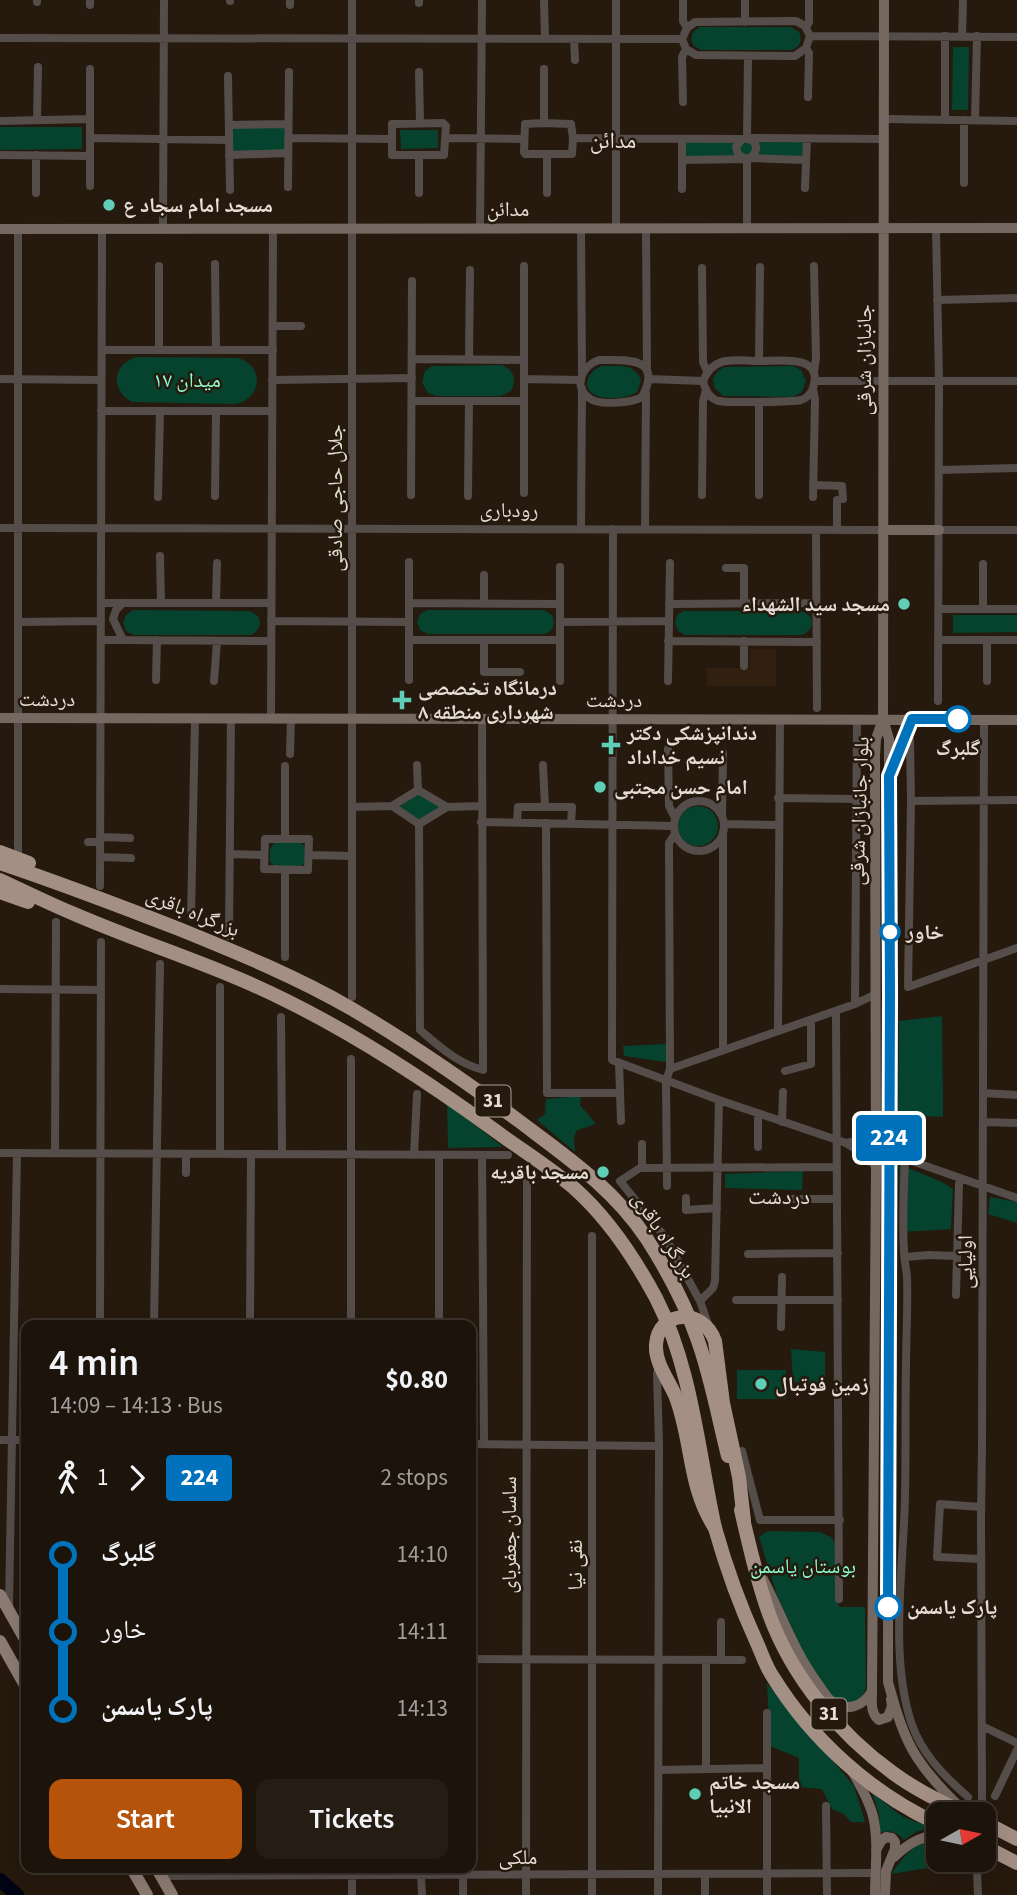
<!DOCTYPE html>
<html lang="en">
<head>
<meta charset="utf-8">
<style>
	:root { --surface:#1c130a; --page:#251c13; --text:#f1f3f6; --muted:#a09e9c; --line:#3a322b; --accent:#b45309 }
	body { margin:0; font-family:"Source Sans 3","Noto Naskh Arabic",sans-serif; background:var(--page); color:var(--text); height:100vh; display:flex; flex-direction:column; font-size:26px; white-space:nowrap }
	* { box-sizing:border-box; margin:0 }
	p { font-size:23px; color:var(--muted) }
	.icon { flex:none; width:38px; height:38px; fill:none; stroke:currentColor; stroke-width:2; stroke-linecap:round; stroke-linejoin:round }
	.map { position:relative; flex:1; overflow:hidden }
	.panel { position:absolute; left:21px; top:1320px; width:455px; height:553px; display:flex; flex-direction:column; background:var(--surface); border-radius:14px; box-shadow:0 7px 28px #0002,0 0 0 2px var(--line) }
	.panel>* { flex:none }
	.badge { padding:0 14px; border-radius:5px; font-size:24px; line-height:46px }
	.needle { width:46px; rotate:81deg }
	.tools { position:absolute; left:926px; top:1802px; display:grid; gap:14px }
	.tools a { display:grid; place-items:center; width:70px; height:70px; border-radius:14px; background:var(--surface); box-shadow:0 7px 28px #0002,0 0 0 2px var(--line); font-size:35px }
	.map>.badge { position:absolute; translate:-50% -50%; box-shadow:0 0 0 4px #fff }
	.legs { display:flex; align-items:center; gap:10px; height:77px; padding:0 28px; font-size:23px }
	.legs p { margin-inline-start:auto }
	.summary { display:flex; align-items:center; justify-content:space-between; height:119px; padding:0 28px }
	h1 { font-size:38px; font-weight:600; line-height:52px }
	.cta { display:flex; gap:14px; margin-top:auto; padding:14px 28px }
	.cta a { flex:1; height:80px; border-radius:14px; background:var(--accent); color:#fff; font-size:28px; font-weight:600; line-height:80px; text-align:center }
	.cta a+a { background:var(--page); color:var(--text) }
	ul { padding:0 28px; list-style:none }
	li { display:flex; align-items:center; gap:24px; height:77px; font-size:26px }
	li i { display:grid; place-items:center; width:10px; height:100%; margin:0 9px; background:currentColor }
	li i::after { content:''; width:18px; height:18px; margin:-9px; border:5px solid; border-radius:50%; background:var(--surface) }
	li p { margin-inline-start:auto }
	li:first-child i { background:linear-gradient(#0000 50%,currentColor 0) }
	li:last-child i { background:linear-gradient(currentColor 50%,#0000 0) }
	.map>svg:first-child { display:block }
	.built { fill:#311f0f }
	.green { fill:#05432e }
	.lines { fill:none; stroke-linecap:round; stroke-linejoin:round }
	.river { stroke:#000414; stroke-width:14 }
	.street { stroke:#554d49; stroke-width:8 }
	.secondary { stroke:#756861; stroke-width:10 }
	.primary { stroke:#8d7c74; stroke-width:12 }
	.highway { stroke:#a48f85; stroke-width:14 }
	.highway-bridge { stroke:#a48f85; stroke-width:14 }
	.line-1-casing { stroke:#fff; stroke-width:16 }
	.line-1 { stroke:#0072bc; stroke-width:10 }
	.poi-dot { fill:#5eceb7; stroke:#26190e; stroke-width:2.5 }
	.stop-1-dot { fill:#fff; stroke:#0072bc; stroke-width:3.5 }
	.labels { text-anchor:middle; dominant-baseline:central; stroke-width:5; stroke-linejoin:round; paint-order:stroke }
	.shield { fill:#26190e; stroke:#aca299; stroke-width:2 }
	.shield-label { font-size:19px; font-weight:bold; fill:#e6ddd5 }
	.poi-label { font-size:21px; font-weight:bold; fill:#e6ddd5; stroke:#26190e; text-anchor:start }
	.street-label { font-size:21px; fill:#e6ddd5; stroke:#26190e }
	.park-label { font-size:21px; fill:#8cfccc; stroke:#26190e }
	.stop-label { font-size:21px; font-weight:bold; fill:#e6ddd5; stroke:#26190e; text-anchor:start }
	.neighbourhood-label { font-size:23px; fill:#e6ddd5; stroke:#26190e }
</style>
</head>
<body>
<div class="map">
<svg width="1017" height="1895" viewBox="0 0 1017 1895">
	<rect width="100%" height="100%" fill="#26190e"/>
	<!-- built -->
	<path class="built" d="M750 649H776V686H707V668H749Z"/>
	<!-- green -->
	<path class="green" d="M700 27H791L799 32C803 40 800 47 792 50H701L694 46C689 38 692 31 700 27Z
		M953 47H969L968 110H952Z
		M231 126H287V151L231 153Z
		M0 127H82V149L0 150Z
		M400 130H438V148L401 149Z
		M684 141H804V157H685Z
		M138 357 238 358C264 366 263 397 236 404L132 402C109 390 113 362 138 357Z
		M502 365C514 370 517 380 511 391L501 396H436L428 393 422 382 425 371 432 366Z
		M602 366C618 366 636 363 641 381L637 392C629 398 607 400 597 396 580 389 587 371 602 366Z
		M793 366 801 370 806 381 802 392 793 397 723 396 714 387 713 379 717 372 724 367Z
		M133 610 250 611 258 616C262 624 259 631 251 635H134L126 631 123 623 126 615Z
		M427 610H544L552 615C556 623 553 631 545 634H428L420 630 417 622 420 614Z
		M684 611H802L810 616C814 624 811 631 802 635H685L678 631 675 623 677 615Z
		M953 615H1017V632L953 633Z
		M418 794 440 807 419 820 399 807Z
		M678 826a20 20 0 1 1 40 0a20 20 0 1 1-40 0Z
		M275 842 301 843 306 847V862L301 866 276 867 270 862V849Z
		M942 1016 943 1117 903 1115 904 1125 898 1126 899 1021Z
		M666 1044V1062L624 1056 623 1046Z
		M581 1096 580 1105 596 1124 577 1130 574 1137 575 1152 537 1120 545 1114 546 1099Z
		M447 1103 503 1147 448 1148Z
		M899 1164 942 1182 953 1189 951 1229 900 1232Z
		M803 1171 802 1190 725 1188V1174Z
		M990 1197 1017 1202V1223L988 1214Z
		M791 1349 825 1352V1384L793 1382Z
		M737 1370H786V1399H737Z
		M768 1531 820 1532 831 1537 837 1546 839 1607H865L866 1688 859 1703 854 1707 831 1697 804 1655 777 1595 759 1537Z
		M767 1683 854 1786 865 1822H851L844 1814 832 1809 822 1789 799 1787V1758L770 1746Z
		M872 1793 903 1817 931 1827 916 1832 904 1840C896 1831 891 1831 880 1832L879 1813Z
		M938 1839V1860H976L891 1874C908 1852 911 1845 938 1839Z"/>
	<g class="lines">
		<!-- river -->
		<path class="river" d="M0 1880 17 1895"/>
		<!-- street -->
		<path class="street" d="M37 0V2
			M90 0V5
			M230 0V1
			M544 0 545 39
			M616 0V228
			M683 0V21L687 28
			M419 3V0
			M290 5V0
			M796 21 805 26 810 36 806 48 795 56 696 55 686 49 682 39 687 28 695 22Z
			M745 22V0
			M806 28 809 22V0
			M810 36 1017 37
			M962 36 963 0
			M0 38 682 39
			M574 39 575 60
			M806 48 809 53 808 97
			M544 69V123
			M419 72 420 123
			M228 76 230 190
			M683 102 682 57 686 49
			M884 119 1017 121
			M37 120 38 67
			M945 120V36
			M975 120 977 36
			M0 121 90 119
			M443 123 446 126 444 155H392V124Z
			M544 123 571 124 573 138 572 154H525L524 152 525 124Z
			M229 125 288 124
			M90 138 229 140
			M288 138 391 139
			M446 138 524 139
			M573 138 742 139
			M747 138 748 56
			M748 138 884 139
			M547 154V193
			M0 155 90 156
			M229 155 288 153
			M750 158 806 160
			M747 159V227
			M682 160 747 159C762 153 757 136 742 139L736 147 738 154 744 158
			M964 183V120
			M90 186V69
			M288 187 289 72
			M805 188 807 139
			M682 189V139
			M36 193V155
			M419 193V157
			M480 228 482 0
			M581 228 582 372
			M646 228 647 371
			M936 228 939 381 938 701
			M163 229 164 0
			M215 264 216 350
			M702 268 703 362 707 371
			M937 300 1017 298
			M273 326H301
			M102 350H273
			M159 350V266
			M412 359 524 360
			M469 360 470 270
			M599 360C625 360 664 356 642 397 632 403 599 406 589 398 572 386 583 365 599 360Z
			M759 361C777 361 821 354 814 384 813 391 808 398 801 400 793 402 727 403 719 401 709 399 705 389 703 381 714 354 735 361 759 361Z
			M759 361 760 267
			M814 372 816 358 814 266
			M0 379 101 380
			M524 379 581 380
			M649 379 703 381
			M272 380 412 378
			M815 381H1017
			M412 401H524
			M101 411H272
			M939 470 1017 468
			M813 485 842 486 843 499
			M524 493V266
			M411 495 412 281
			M702 495 703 401 706 390
			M759 495V402
			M215 496 216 411
			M468 496 469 401
			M158 497 160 411
			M813 497 815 400 813 389
			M0 528 883 530
			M581 529 582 389
			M613 529 612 1060 719 1100 846 1143 862 1153 876 1167
			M645 530 646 393
			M816 530 817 708
			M837 530V500
			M939 530H1017
			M160 556 161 603
			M726 568H744V603
			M101 603H271
			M123 603 116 610 113 619 123 640 271 641
			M216 603 217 563
			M409 603 560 604
			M484 604V575
			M669 604 816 603
			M938 609H1017
			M983 609V564
			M271 621 409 622
			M18 622 101 621
			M560 622 669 621
			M101 640H123
			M409 640H560
			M484 640V672H520
			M938 640H1017
			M668 641 817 642
			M744 641V666
			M156 680 157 640
			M409 680V562
			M214 681 217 641
			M560 681V567
			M668 681 670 563
			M987 681V640
			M271 718 273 229
			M857 719 855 1004 876 994
			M910 740 911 801 908 987 1017 948
			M668 749 669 806 675 818
			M290 754 291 718
			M417 765 418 790
			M543 765 545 807
			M418 790 447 807
			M778 798 857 799
			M911 801 1017 800
			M674 826a25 25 0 1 1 50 0a25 25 0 1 1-50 0Z
			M392 806 419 824
			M392 806 418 790
			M352 807 392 806
			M722 816 723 753
			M481 822 674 826
			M517 822 518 807H572L571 824
			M546 823 547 1093H620
			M419 824 420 1030C440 1047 457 1063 483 1070L482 719
			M419 824 447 807 481 806
			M724 824 779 825
			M100 837 130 838
			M265 839H309L308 870 264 869Z
			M285 839V766
			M88 842H100
			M18 853V229
			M230 854 264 855
			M309 855 352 856
			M100 857 131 858
			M100 886 102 229
			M191 917 195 718
			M229 936 231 718
			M285 957V870
			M0 989 101 990
			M352 997V0
			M836 1012 839 1599
			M281 1017 282 1154
			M778 1031 780 719
			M723 1050V832
			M351 1059V1325
			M619 1063 621 1121
			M670 1069 855 1004
			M785 1071 811 1064V1020
			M983 1093 1017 1095
			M758 1113V1147
			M782 1122 783 1092
			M983 1122 1017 1123
			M846 1143 863 1140 876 1128
			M642 1144V1168
			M0 1153 508 1155
			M55 1153 56 922
			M889 1153 1017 1198
			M186 1154V1173
			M220 1154V987
			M414 1155 417 1094
			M482 1155 484 1444
			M905 1160C904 1189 902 1220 904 1250 904 1259 906 1268 907 1276 908 1306 906 1337 906 1367 905 1409 906 1452 905 1495 904 1565 889 1654 911 1722 921 1753 944 1776 968 1797
			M667 1186 666 1081 670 1069 669 843 675 834
			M686 1198V1210L717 1208
			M789 1199H837
			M748 1254 838 1253
			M905 1257 929 1255 957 1256
			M956 1295 959 1184
			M736 1300H838
			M700 1301 713 1288 715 1281 719 1100
			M100 1325 101 942
			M154 1325 160 964
			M250 1325 251 1154
			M439 1325V1155
			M709 1327 700 1301 665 1237 620 1181 640 1168 837 1167
			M781 1327 782 1277
			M657 1373 659 1446 658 1895
			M0 1440H26
			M471 1444 659 1446
			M742 1451 760 1520H840
			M981 1559 937 1557 940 1504 981 1507
			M9 1607 17 1153
			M471 1659 742 1660
			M706 1660V1769
			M721 1660V1622
			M982 1726 1017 1743
			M658 1770 767 1768
			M995 1796 1017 1750
			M982 1805 981 1519 982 1445 984 720
			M826 1806 827 1895
			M352 1867V1895
			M977 1872 978 1895
			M421 1875 422 1895
			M161 1876 875 1873
			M463 1895V1867
			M526 1895 527 1175
			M592 1895V1236
			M705 1895V1874
			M767 1895V1713"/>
		<!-- secondary -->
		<path class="secondary" d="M884 0 883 719 889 739 888 1682C895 1707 903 1737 918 1759 930 1777 945 1793 961 1808
			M0 229 1017 228
			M883 530H939
			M0 718 1017 720
			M883 719 876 739 875 756 876 1167 872 1691C872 1702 870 1713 879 1720L888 1717 892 1706 891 1699
			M891 770 912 719
			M763 1579C782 1615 793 1650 818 1684 822 1689 826 1697 831 1701 846 1713 864 1706 872 1691
			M852 1771C860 1785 869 1800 873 1816 879 1841 875 1870 875 1895
			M876 1850 881 1841 886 1837 892 1838 895 1842V1849L886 1871 885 1895
			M894 1857C908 1844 919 1837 938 1835"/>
		<!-- primary -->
		<path class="primary" d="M0 1595 26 1641
			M0 1641 26 1687
			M131 1867 147 1895
			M156 1867 172 1895"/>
		<!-- highway -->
		<path class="highway" d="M0 852 29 863
			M0 863C60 883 120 906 179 929 238 953 297 977 352 1009 410 1043 465 1081 519 1121 567 1157 614 1189 647 1239 667 1270 685 1304 697 1338 711 1376 718 1417 728 1456
			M0 880C24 891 48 903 72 913 143 944 218 966 287 1001 360 1037 428 1082 493 1129 520 1149 549 1167 574 1188 608 1218 635 1259 656 1298 692 1368 698 1451 715 1528 726 1567 740 1606 757 1643 762 1654 766 1667 773 1677 812 1740 871 1793 938 1824
			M0 892 28 902
			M741 1510C749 1545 757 1580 769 1614 792 1677 839 1734 893 1773 916 1790 942 1802 968 1815
			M984 1822 1017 1839
			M984 1846 1017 1863"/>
		<!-- highway-bridge -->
		<path class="highway-bridge" d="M715 1528C687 1485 693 1440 675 1395 668 1379 655 1363 656 1345 658 1310 703 1307 715 1341L723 1403 739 1477 744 1521"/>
	</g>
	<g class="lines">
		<defs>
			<path id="line-1" d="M888 1607 890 993 889 776 912 719H958"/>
		</defs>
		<!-- line-1 casing -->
		<use href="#line-1" class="line-1-casing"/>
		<!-- line-1 -->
		<use href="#line-1" class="line-1"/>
	</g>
	<!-- markers -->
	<g class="poi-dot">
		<circle cx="109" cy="205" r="7"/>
		<circle cx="904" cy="604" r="7"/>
		<path d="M398.5 689.5h7v7h7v7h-7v7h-7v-7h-7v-7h7z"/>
		<path d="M607.5 734.5h7v7h7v7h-7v7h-7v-7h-7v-7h7z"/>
		<circle cx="600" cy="787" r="7"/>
		<circle cx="603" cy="1172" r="7"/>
		<circle cx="761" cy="1384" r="7"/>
		<circle cx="695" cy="1794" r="7"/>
	</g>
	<g class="stop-1-dot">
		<circle cx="958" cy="719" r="12"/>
		<circle cx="890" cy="932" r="9"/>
		<circle cx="888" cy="1607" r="12"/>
	</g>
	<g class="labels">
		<!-- shield labels -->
		<g class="shield">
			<rect x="475.5" y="1085.5" width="35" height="31" rx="5"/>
			<rect x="811.5" y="1698.5" width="35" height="31" rx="5"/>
		</g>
		<g class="shield-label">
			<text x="493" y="1101">31</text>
			<text x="829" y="1714">31</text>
		</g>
		<!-- poi labels -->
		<g class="poi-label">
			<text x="123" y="205">مسجد امام سجاد ع</text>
			<text x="890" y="604" text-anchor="end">مسجد سید الشهداء</text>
			<text x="418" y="688">درمانگاه تخصصی<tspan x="418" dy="24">شهرداری منطقه ۸</tspan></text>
			<text x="627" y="733">دندانپزشکی دکتر<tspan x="627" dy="24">نسیم خداداد</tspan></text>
			<text x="614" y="787">امام حسن مجتبی</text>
			<text x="589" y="1172" text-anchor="end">مسجد باقریه</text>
			<text x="775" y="1384">زمین فوتبال</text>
			<text x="709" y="1782">مسجد خاتم<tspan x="709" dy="24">الانبیا</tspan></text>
		</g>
		<!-- street labels -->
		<g class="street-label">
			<text x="508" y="209">مدائن</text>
			<text transform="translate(864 360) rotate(-90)">جانبازان شرقی</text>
			<text transform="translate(335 498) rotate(-90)">جلال حاجی صادقی</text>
			<text x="509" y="510">رودباری</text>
			<text x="47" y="699">دردشت</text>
			<text x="614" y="700">دردشت</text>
			<text transform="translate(859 811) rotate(-88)">بلوار جانبازان شرقی</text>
			<text transform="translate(193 912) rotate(22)">بزرگراه باقری</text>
			<text transform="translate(664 1235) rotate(57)">بزرگراه باقری</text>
			<text transform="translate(965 1262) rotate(-90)">اولیایی</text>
			<text transform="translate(509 1535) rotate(-90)">ساسان جعفربای</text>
			<text transform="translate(575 1565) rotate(-90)">نقی نیا</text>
			<text x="518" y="1857">ملکی</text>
		</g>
		<!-- park labels -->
		<g class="park-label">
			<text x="187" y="380">میدان ۱۷</text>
			<text x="803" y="1566">بوستان یاسمن</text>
		</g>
		<!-- stop labels -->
		<g class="stop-label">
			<text x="958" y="748" text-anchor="middle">گلبرگ</text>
			<text x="906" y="932">خاور</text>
			<text x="907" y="1607">پارک یاسمن</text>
		</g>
		<!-- neighbourhood labels -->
		<g class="neighbourhood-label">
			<text x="613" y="140">مدائن</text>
			<text x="779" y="1196">دردشت</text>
		</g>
	</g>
</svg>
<div class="tools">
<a><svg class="needle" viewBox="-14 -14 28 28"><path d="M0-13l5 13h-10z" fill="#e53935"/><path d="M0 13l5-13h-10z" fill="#a09e9c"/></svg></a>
</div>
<b class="badge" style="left:889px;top:1138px;background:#0072bc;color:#fff">224</b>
<section class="panel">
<div class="summary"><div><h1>4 min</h1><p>14:09 – 14:13 · Bus</p></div><b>$0.80</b></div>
<div class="legs"><svg class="icon" aria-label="walk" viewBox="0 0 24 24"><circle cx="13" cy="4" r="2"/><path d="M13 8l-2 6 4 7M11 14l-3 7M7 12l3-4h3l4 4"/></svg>1<svg class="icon" aria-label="forward" viewBox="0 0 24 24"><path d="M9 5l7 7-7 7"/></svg><b class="badge" style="background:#0072bc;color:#fff">224</b><p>2 stops</p></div>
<ul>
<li><i style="color:#0072bc"></i><b>گلبرگ</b><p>14:10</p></li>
<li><i style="color:#0072bc"></i><span>خاور</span><p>14:11</p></li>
<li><i style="color:#0072bc"></i><b>پارک یاسمن</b><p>14:13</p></li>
</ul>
<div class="cta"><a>Start</a><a>Tickets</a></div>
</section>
</div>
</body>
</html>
